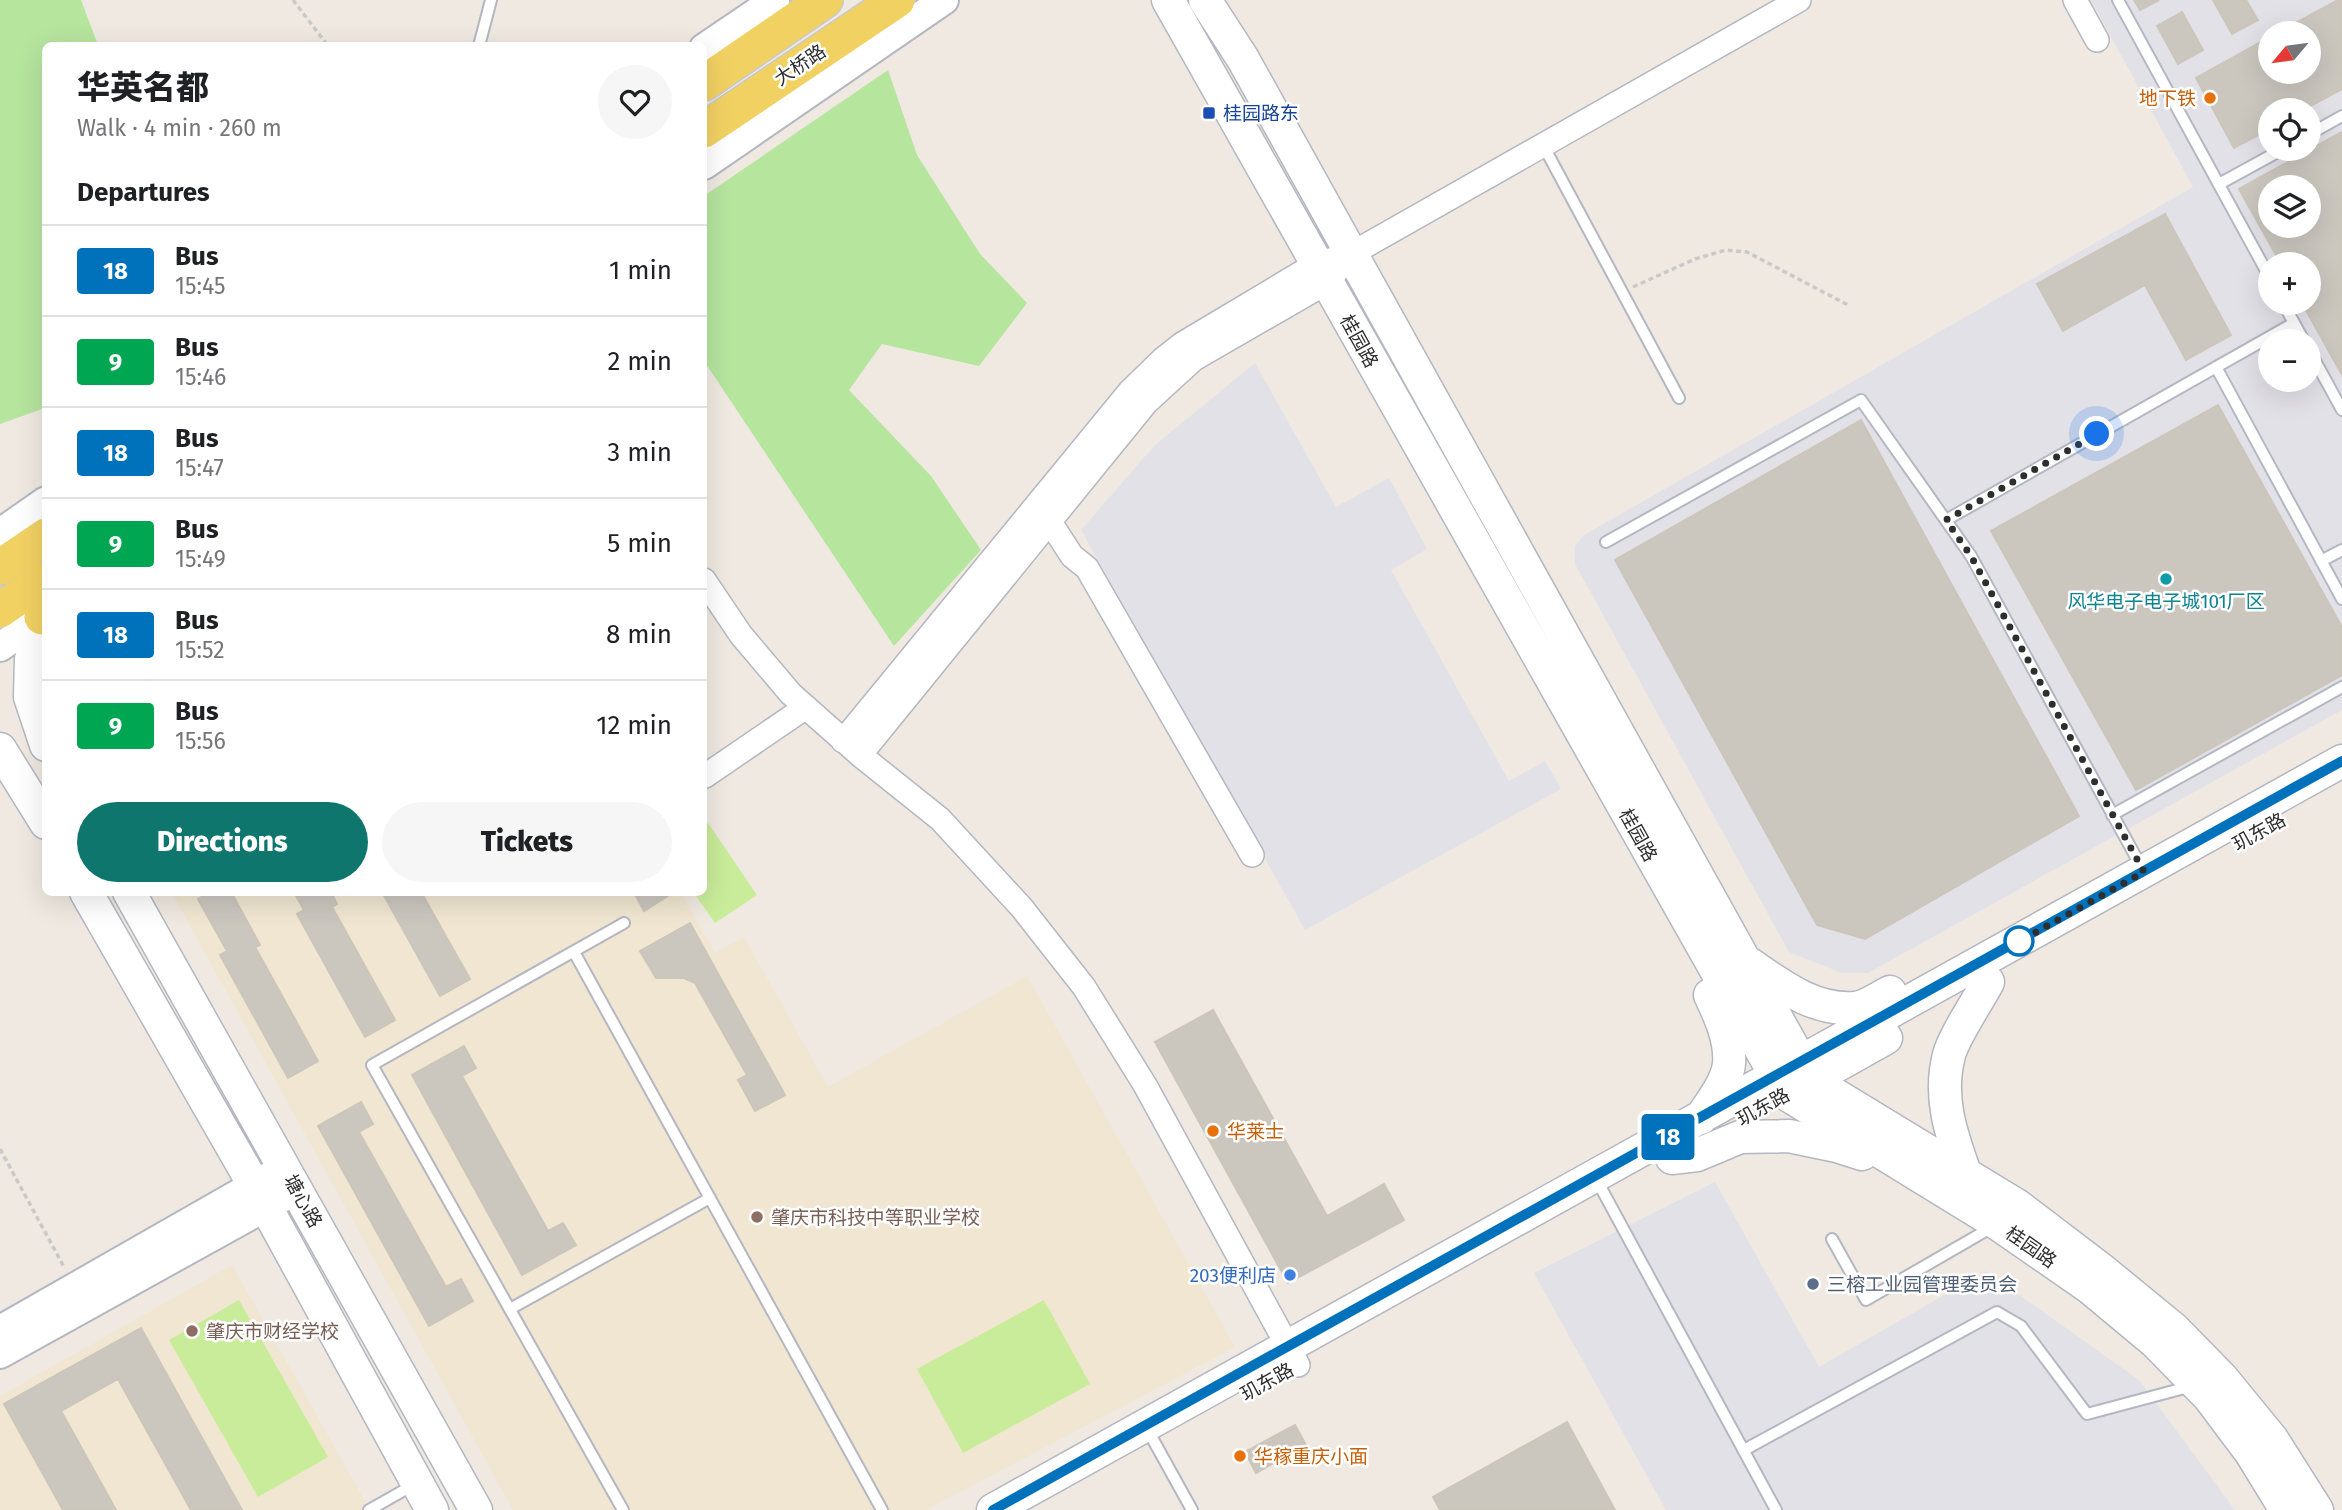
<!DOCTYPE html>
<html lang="en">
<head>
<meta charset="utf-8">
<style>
	:root { --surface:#fff; --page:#f6f6f6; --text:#202124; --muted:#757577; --line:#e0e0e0; --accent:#0f766e }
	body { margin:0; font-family:"Fira Sans","Noto Sans SC",sans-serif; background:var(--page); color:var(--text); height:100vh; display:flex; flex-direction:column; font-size:26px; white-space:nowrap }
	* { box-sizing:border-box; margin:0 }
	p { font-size:23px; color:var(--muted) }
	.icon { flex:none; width:38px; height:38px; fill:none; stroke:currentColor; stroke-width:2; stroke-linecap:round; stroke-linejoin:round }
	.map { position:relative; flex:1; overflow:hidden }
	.details { position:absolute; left:42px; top:42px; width:665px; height:854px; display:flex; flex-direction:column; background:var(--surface); border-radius:10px; box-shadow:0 7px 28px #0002 }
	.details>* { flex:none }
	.badge { padding:0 14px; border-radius:5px; font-size:24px; line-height:46px }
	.needle { width:46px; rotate:241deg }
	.tools { position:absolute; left:2258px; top:21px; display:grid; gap:14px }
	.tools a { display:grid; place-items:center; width:63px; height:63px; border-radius:50%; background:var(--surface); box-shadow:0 7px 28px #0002; font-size:35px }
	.you { position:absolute; width:35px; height:35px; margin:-18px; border:5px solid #fff; border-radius:50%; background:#1a73e8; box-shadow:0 0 0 10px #1a73e833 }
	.map>.badge { position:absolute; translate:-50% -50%; box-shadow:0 0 0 4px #fff }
	h2 { padding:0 35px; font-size:26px; line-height:63px }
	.round { display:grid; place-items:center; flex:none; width:74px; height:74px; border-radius:37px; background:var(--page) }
	.headline { display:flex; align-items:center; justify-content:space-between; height:119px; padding:0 35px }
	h1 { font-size:33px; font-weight:800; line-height:52px }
	.cta { display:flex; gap:14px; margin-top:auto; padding:14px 35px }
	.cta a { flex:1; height:80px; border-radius:42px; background:var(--accent); color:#fff; font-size:28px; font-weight:800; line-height:80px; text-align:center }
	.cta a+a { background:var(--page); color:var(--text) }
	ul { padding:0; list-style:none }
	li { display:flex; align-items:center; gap:21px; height:91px; padding:0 35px; border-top:2px solid var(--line) }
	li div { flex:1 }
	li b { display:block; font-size:26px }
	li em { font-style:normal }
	li .badge { min-width:77px; font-weight:700; text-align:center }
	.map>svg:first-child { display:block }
	.industrial { fill:#e3e1e8; fill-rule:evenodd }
	.education { fill:#f0e6d1 }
	.green { fill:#b6e59e }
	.pitch { fill:#c9ec9a }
	.building { fill:#cbc7bf; stroke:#cbc5ba; stroke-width:2; fill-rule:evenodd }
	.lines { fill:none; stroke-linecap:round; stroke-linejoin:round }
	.service-casing { stroke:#b4b7c1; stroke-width:14 }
	.minor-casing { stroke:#b4b7c1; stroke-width:26 }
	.tertiary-casing { stroke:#b4b7c1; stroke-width:32 }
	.secondary-casing { stroke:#b4b7c1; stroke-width:35 }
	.primary-casing { stroke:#c9c9c9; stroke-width:38 }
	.path { stroke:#c9c9c9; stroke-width:3.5; stroke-dasharray:5 3.5; stroke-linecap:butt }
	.service { stroke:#fff; stroke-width:10 }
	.minor { stroke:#fff; stroke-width:23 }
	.tertiary { stroke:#fff; stroke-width:28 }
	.secondary { stroke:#fff; stroke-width:32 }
	.primary { stroke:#f2d163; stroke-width:35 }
	.line-casing { stroke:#fff; stroke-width:16 }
	.line { stroke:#0072bc; stroke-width:10 }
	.walk { stroke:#2e2e2e; stroke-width:7; stroke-dasharray:0 12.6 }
	.food-dot { fill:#e8710a; stroke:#fff; stroke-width:2.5 }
	.transit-dot { fill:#1a4fb4; stroke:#fff; stroke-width:2.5 }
	.culture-dot { fill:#0f9aa8; stroke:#fff; stroke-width:2.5 }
	.stop-dot { fill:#fff; stroke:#0072bc; stroke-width:3.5 }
	.education-dot { fill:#8d6e63; stroke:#fff; stroke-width:2.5 }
	.shop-dot { fill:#3f7fe0; stroke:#fff; stroke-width:2.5 }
	.service-dot { fill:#5c6f8a; stroke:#fff; stroke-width:2.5 }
	.labels { text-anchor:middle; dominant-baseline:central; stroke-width:5; stroke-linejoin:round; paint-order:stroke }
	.street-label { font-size:19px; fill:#2e2e2e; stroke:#fff }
	.food-label { font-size:19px; fill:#c56008; stroke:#fff; text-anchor:start }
	.transit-label { font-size:19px; fill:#164399; stroke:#fff; text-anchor:start }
	.culture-label { font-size:19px; fill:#0d838f; stroke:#fff }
	.education-label { font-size:19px; fill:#785e54; stroke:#fff; text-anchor:start }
	.shop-label { font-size:19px; fill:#366cbe; stroke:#fff; text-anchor:end }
	.service-label { font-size:19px; fill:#4e5e75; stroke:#fff; text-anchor:start }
</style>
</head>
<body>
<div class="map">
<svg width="2342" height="1510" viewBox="0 0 2342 1510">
	<rect width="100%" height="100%" fill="#efe9e1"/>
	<!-- industrial -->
	<path class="industrial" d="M2091 0H2342V710L1868 973H1842L1789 952 1575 564V546L1584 535 2193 187ZM2270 33H2308V72H2270ZM2270 110H2308V149H2270ZM2270 187H2308V226H2270ZM2270 264H2308V303H2270ZM2270 341H2308V380H2270Z
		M1255 363 1336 507 1389 478 1427 549 1391 570 1509 781 1545 761 1561 789 1305 930 1081 530 1155 445Z
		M1715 1182 1819 1367 1986 1271 2139 1380 2235 1510H1666L1534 1273Z"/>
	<!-- education -->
	<path class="education" d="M177 892 681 893 715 953 744 937 828 1087 1027 976 1235 1347 926 1510H513L173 895Z
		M232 1265 370 1510H0V1396Z"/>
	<!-- green -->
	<path class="green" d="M0 0H81L98 45 46 46 45 408 0 424Z
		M888 70 917 155 980 254 1027 303 979 366 882 344 849 390 931 476 981 550 894 646 704 361V196Z"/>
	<!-- pitch -->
	<path class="pitch" d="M708 823 757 895 715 923 694 893 704 892V826Z
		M239 1300 328 1457 258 1497 169 1340Z
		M1044 1300 1090 1384 963 1453 917 1369Z"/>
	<!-- building -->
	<path class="building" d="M2134 0H2159L2140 10Z
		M2213 0H2246L2258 20 2232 34Z
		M2338 0H2342V89L2303 110H2270V129L2234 148 2196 78 2270 37V72H2308V33H2277Z
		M2182 12 2203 50 2178 64 2157 26Z
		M2342 132V375L2302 303H2308V264H2281L2239 189ZM2270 187H2308V226H2270Z
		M2165 214 2231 335 2186 360 2145 285 2063 331 2037 284Z
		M2218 405 2342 627V675L2136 790 1991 531Z
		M1861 420 2079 816 1865 939 1817 925 1615 560Z
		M210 892H231L260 945 255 947 318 1061 288 1078 220 955 227 951 198 899Z
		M294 892H331L337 904 332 907 395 1020 365 1037 297 914 304 910Z
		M382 892H421L470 979 440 996Z
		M634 892H668L669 895 644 911Z
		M690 923 785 1095 755 1111 738 1080 747 1075 695 983 684 978H656L640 951Z
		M1213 1010 1327 1216 1384 1184 1404 1220 1288 1283 1155 1042Z
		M464 1046 476 1068 462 1076 548 1231 563 1223 576 1245 522 1275 412 1075Z
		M361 1102 373 1124 359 1132 446 1287 461 1279 473 1301 429 1326 318 1126Z
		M141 1328 242 1510H191L118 1379 61 1411 116 1510H63L4 1404Z
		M1567 1422 1615 1510H1440L1433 1497Z
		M1295 1425 1306 1445 1256 1473 1245 1452Z"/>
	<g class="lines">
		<defs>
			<path id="service" d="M2118 0 2270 278
				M479 46 491 0
				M2308 135 2342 116
				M1543 145 1679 398
				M2219 184 2283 149
				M2283 303 2304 341
				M2308 348 2342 410
				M2216 367 2342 599
				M1946 520 2294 323
				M1606 542 1861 400 1971 556 2143 870
				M2321 561 2342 550
				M2112 815 2342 687
				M574 952 882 1510
				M1595 1177 1776 1510
				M1832 1239 1866 1300 1994 1226
				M510 1309 710 1198
				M1146 1427 1192 1510
				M1744 1450 1997 1312 2021 1326 2087 1414 2192 1386
				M369 1510 415 1484
				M623 1510 372 1065 624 923"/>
			<path id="minor" d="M2075 0 2097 40
				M1050 522 1072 556 1087 568 1252 855
				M704 580 741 635 791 694 860 755 940 819 1022 908 1084 987 1145 1085 1298 1365
				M843 741 1130 391 1163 359 1182 344 1316 264 1351 254 1799 0
				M860 755 1146 403 1194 359 1326 283 1336 272
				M704 774 705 776 806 707"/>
			<path id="tertiary" d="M704 48 775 0
				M704 165 944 0
				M0 533 46 501
				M0 647 46 615
				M0 1330 284 1168
				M0 1354 296 1190"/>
			<path id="secondary" d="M1168 0 1786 1094 1998 1224 2089 1287 2155 1342 2209 1397 2251 1453 2286 1510
				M1205 0 1243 59 1811 1080 2018 1206 2102 1270 2174 1329 2222 1378 2272 1439 2317 1510
				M42 617 31 659 30 697 46 745
				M0 749 46 823
				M86 892 254 1185 432 1510
				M129 892 476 1510
				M1750 964C1782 986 1814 1011 1855 1008 1866 1007 1880 997 1890 992
				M1797 1088 1886 1038
				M1701 1118C1710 1103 1727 1083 1729 1064 1731 1040 1720 1016 1710 995
				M1672 1158 1697 1155 1740 1137 1789 1136 1837 1146 1862 1154
				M1965 1173C1951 1134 1938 1097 1949 1055 1954 1036 1978 1001 1988 982
				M993 1510 2342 761"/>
			<path id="primary" d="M704 83 825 0
				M704 130 897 0
				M0 567 46 536
				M0 610 46 578
				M42 617 46 615"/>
		</defs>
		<!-- service casing -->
		<use href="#service" class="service-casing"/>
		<!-- minor casing -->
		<use href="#minor" class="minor-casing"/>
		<!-- tertiary casing -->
		<use href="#tertiary" class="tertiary-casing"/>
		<!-- secondary casing -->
		<use href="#secondary" class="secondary-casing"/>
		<!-- primary casing -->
		<use href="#primary" class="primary-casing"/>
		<!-- path -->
		<path class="path" d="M293 0 328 46
			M1633 287 1695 259 1726 250 1747 252 1848 305
			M0 1149 64 1267"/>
		<!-- service -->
		<use href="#service" class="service"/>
		<!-- minor -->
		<use href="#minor" class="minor"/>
		<!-- tertiary -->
		<use href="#tertiary" class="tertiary"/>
		<!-- secondary -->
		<use href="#secondary" class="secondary"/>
		<!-- primary -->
		<use href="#primary" class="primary"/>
	</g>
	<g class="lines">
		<defs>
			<path id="line" d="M993 1510 2342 761"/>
		</defs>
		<!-- line casing -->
		<use href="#line" class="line-casing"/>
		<!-- line -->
		<use href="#line" class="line"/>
		<!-- walk -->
		<path class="walk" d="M2019 941 2011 946 2144 872 1971 556 1946 520 2097 434"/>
	</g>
	<!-- markers -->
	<g class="food-dot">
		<circle cx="2210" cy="98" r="7"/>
		<circle cx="1213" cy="1131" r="7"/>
		<circle cx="1240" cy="1456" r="7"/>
	</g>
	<rect class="transit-dot" x="1202" y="106" width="14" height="14" rx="3.5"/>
	<circle class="culture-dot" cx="2166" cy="579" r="7"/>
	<circle class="stop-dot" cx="2019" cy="941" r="14"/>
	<g class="education-dot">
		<circle cx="757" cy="1217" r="7"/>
		<circle cx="192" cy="1331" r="7"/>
	</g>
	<circle class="shop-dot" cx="1290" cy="1275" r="7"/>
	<circle class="service-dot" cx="1813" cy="1284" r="7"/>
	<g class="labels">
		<!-- street labels -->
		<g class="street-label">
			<text transform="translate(800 65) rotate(-34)">大桥路</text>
			<text transform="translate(1359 341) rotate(61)">桂园路</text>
			<text transform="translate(2259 832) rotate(-29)">玑东路</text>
			<text transform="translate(1638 835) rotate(61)">桂园路</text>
			<text transform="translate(1763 1107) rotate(-29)">玑东路</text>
			<text transform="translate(303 1201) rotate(61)">塘心路</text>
			<text transform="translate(2031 1247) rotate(35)">桂园路</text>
			<text transform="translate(1267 1382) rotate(-29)">玑东路</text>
		</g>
		<!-- food labels -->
		<g class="food-label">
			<text x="2196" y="98" text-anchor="end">地下铁</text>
			<text x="1227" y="1131">华莱士</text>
			<text x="1254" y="1456">华稼重庆小面</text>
		</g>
		<!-- transit labels -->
		<g class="transit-label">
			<text x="1223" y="113">桂园路东</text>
		</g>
		<!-- culture labels -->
		<g class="culture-label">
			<text x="2166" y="601">风华电子电子城101厂区</text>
		</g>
		<!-- education labels -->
		<g class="education-label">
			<text x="771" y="1217">肇庆市科技中等职业学校</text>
			<text x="206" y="1331">肇庆市财经学校</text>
		</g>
		<!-- shop labels -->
		<g class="shop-label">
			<text x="1276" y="1275">203便利店</text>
		</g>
		<!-- service labels -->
		<g class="service-label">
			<text x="1827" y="1284">三榕工业园管理委员会</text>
		</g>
	</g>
</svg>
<div class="tools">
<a><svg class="needle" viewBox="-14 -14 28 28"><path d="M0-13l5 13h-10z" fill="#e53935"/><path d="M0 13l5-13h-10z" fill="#757577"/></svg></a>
<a><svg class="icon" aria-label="locate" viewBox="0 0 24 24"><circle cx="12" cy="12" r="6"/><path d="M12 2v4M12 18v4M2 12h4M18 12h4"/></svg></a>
<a><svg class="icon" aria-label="layers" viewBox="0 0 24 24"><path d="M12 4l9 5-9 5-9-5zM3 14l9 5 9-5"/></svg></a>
<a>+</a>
<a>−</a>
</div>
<div class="you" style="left:2097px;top:434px"></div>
<b class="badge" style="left:1668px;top:1137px;background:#0072bc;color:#fff">18</b>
<section class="details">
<div class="headline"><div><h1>华英名都</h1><p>Walk · 4 min · 260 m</p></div><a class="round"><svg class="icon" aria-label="heart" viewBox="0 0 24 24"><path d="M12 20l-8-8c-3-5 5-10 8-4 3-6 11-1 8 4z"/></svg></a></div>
<h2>Departures</h2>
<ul>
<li><span class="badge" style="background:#0072bc;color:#fff">18</span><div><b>Bus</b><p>15:45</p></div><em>1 min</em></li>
<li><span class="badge" style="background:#00a651;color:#fff">9</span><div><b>Bus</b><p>15:46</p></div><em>2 min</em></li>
<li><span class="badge" style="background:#0072bc;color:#fff">18</span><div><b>Bus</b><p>15:47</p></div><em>3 min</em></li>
<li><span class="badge" style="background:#00a651;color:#fff">9</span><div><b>Bus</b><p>15:49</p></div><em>5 min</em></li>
<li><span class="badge" style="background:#0072bc;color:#fff">18</span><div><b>Bus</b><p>15:52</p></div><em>8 min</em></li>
<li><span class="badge" style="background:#00a651;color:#fff">9</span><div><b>Bus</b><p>15:56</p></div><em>12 min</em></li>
</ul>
<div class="cta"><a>Directions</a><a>Tickets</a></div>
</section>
</div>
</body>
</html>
